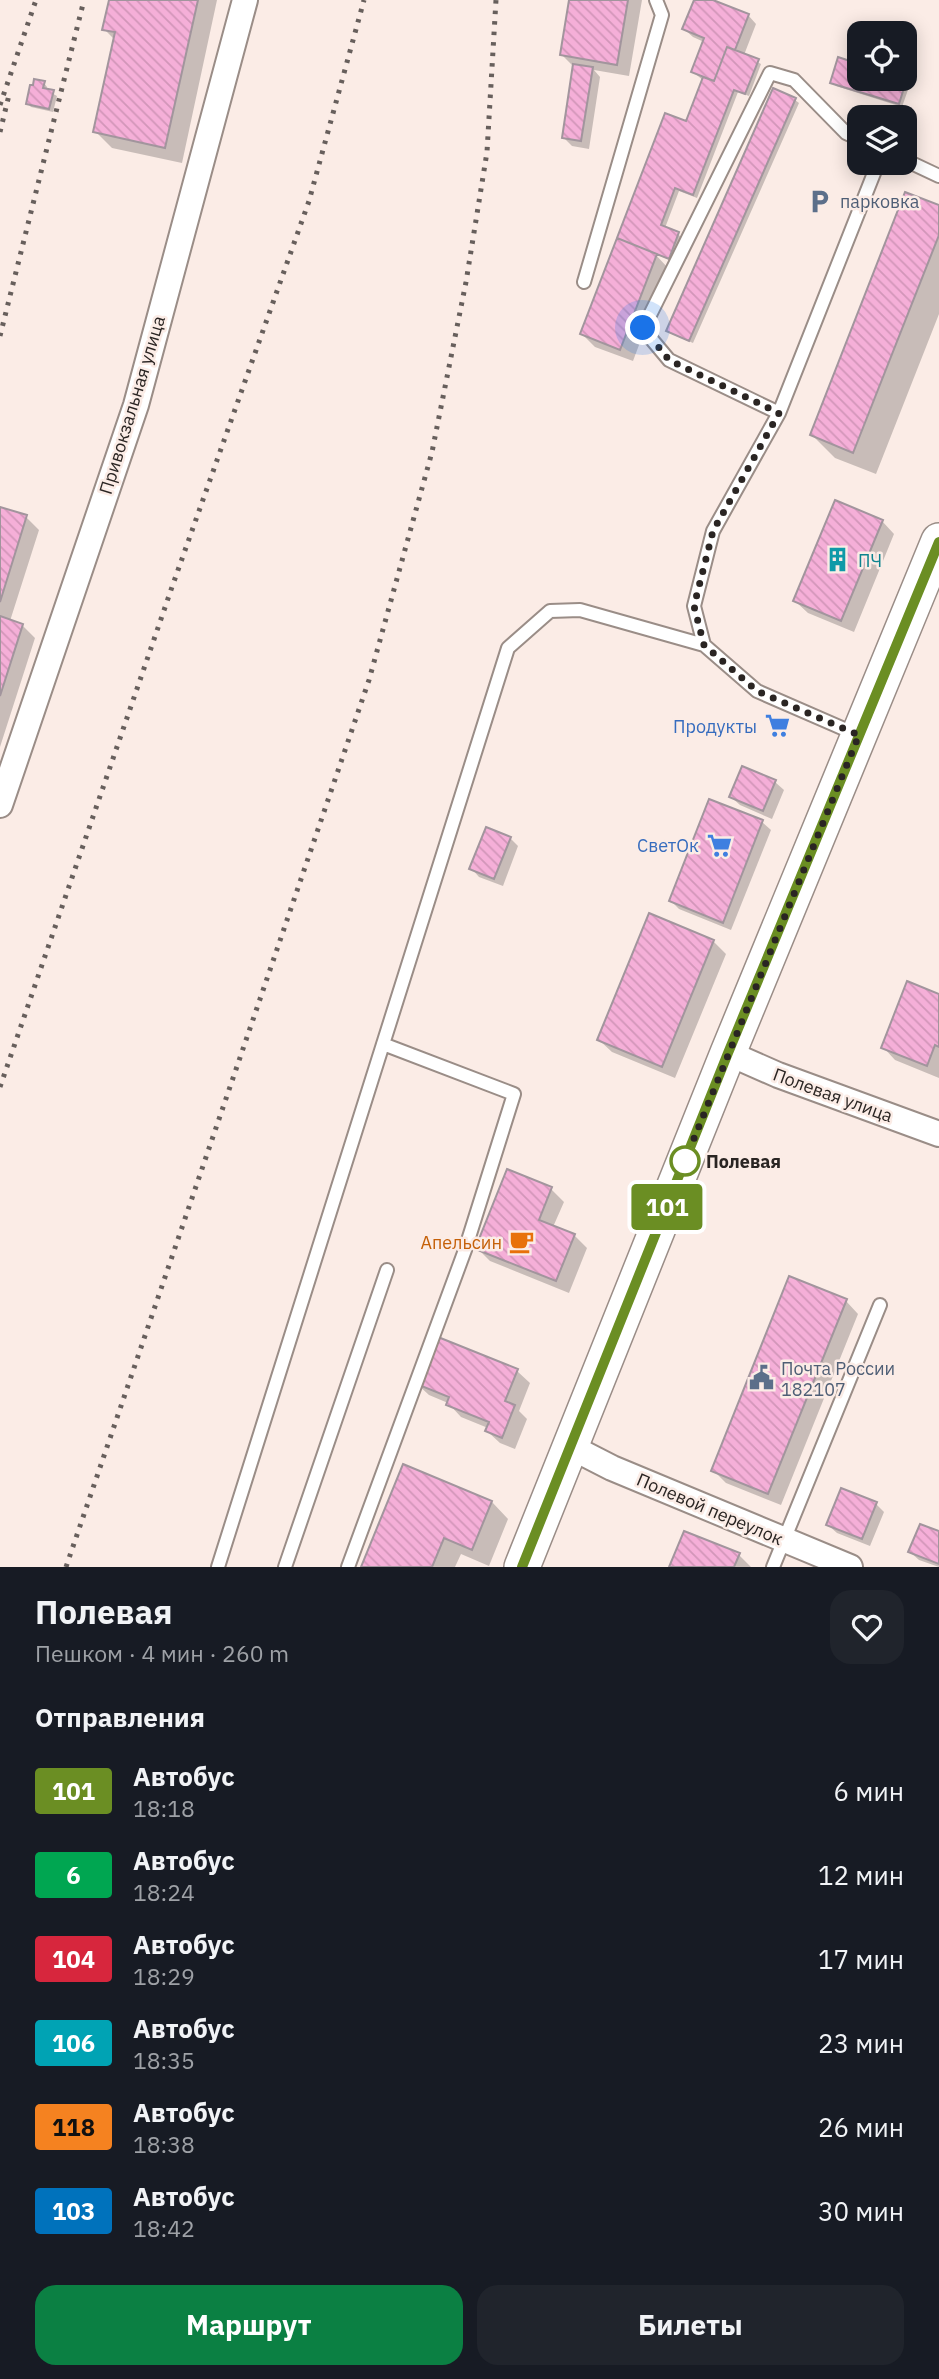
<!DOCTYPE html>
<html lang="ru">
<head>
<meta charset="utf-8">
<style>
	:root { --surface:#171b24; --page:#20242c; --text:#f1f3f6; --muted:#9ea1a6; --accent:#0b8043 }
	body { margin:0; font-family:"IBM Plex Sans",sans-serif; background:var(--page); color:var(--text); height:100vh; display:flex; flex-direction:column; font-size:26px; white-space:nowrap }
	* { box-sizing:border-box; margin:0 }
	p { font-size:23px; color:var(--muted) }
	.icon { flex:none; width:38px; height:38px; fill:none; stroke:currentColor; stroke-width:2; stroke-linecap:round; stroke-linejoin:round }
	.map { position:relative; height:1567px; overflow:hidden }
	.panel { display:flex; flex-direction:column; background:var(--surface); flex:1 }
	.panel>* { flex:none }
	.badge { padding:0 14px; border-radius:5px; font-size:24px; line-height:46px }
	.tools { position:absolute; left:847px; top:21px; display:grid; gap:14px }
	.tools a { display:grid; place-items:center; width:70px; height:70px; border-radius:14px; background:var(--surface); box-shadow:0 4px 18px #0003; font-size:35px }
	.you { position:absolute; width:35px; height:35px; margin:-18px; border:5px solid #fff; border-radius:50%; background:#1a73e8; box-shadow:0 0 0 10px #1a73e833 }
	.map>.badge { position:absolute; translate:-50% -50%; box-shadow:0 0 0 4px #fff }
	h2 { padding:0 35px; font-size:26px; line-height:63px }
	.round { display:grid; place-items:center; flex:none; width:74px; height:74px; border-radius:21px; background:var(--page) }
	.headline { display:flex; align-items:center; justify-content:space-between; height:119px; padding:0 35px }
	h1 { font-size:33px; font-weight:800; line-height:52px }
	.cta { display:flex; gap:14px; margin-top:auto; padding:14px 35px }
	.cta a { flex:1; height:80px; border-radius:21px; background:var(--accent); color:#fff; font-size:28px; font-weight:800; line-height:80px; text-align:center }
	.cta a+a { background:var(--page); color:var(--text) }
	ul { padding:0; list-style:none }
	li { display:flex; align-items:center; gap:21px; height:84px; padding:0 35px }
	li div { flex:1 }
	li b { display:block; font-size:26px }
	li em { font-style:normal }
	li .badge { min-width:77px; font-weight:700; text-align:center }
	.map>svg:first-child { display:block }
	.shadow { fill:#0003 }
	.building { fill:url(#building-back-hatch); stroke:#a2959d; stroke-width:2 }
	.lines { fill:none; stroke-linecap:round; stroke-linejoin:round }
	.lane-casing { stroke:#9a8d87; stroke-width:16 }
	.street-casing { stroke:#9a8d87; stroke-width:28 }
	.secondary-casing { stroke:#9a8d87; stroke-width:38 }
	.lane { stroke:#fff; stroke-width:12 }
	.street { stroke:#fff; stroke-width:24 }
	.secondary { stroke:#fff; stroke-width:35 }
	.rail { stroke:#675f5c; stroke-width:5; stroke-dasharray:3.5 7; stroke-linecap:butt }
	.line-casing { stroke:#fff; stroke-width:16 }
	.line { stroke:#6b8e23; stroke-width:10 }
	.walk { stroke:#2a2523; stroke-width:7; stroke-dasharray:0 12.6 }
	.stop-dot { fill:#fff; stroke:#6b8e23; stroke-width:3.5 }
	.labels { text-anchor:middle; dominant-baseline:central; stroke-width:5; stroke-linejoin:round; paint-order:stroke }
	.service-label { font-size:18px; fill:#4e5e75; stroke:#fbece6; text-anchor:start }
	.street-label { font-size:18px; fill:#2a2523; stroke:#fbece6 }
	.culture-label { font-size:18px; fill:#0d838f; stroke:#fbece6; text-anchor:start }
	.shop-label { font-size:18px; fill:#366cbe; stroke:#fbece6; text-anchor:end }
	.stop-label { font-size:18px; font-weight:bold; fill:#2a2523; stroke:#fbece6; text-anchor:start }
	.food-label { font-size:18px; fill:#c56008; stroke:#fbece6; text-anchor:end }
</style>
</head>
<body>
<div class="map">
<svg width="939" height="1567" viewBox="0 0 939 1567">
	<defs>
		<pattern id="building-back-hatch" width="6" height="6" patternUnits="userSpaceOnUse" patternTransform="scale(1.75)"><rect width="6" height="6" fill="#f5afd8"/><path d="M-1 5l2 2M0 0l6 6M5-1l2 2" fill="none" stroke="#d296b9"/></pattern>
	</defs>
	<rect width="100%" height="100%" fill="#fbece6"/>
	<!-- shadow -->
	<path class="shadow" d="M111 0H217L182 163 112 148 95 131 115 40 104 29Z
		M571 0H642L629 76 594 70 600 77 589 149 572 146 564 138 574 67 562 55Z
		M696 0H708L748 15 756 24 744 55 761 64 749 96 738 92 697 198 679 191 665 228 682 237 673 261 655 254 668 268 633 361 595 347 582 334 687 124 704 81 693 72 704 42 693 37 684 29Z
		M839 59 859 66V79L906 80 910 84 902 107 836 86 832 82Z
		M44 83 47 87 46 90 57 96 53 112 31 107 27 103Z
		M795 100 799 103 693 343 672 334 668 330Z
		M939 207V314L876 474 835 458 812 435Z
		M0 509 26 517 39 530 10 621 22 625 35 638 0 747Z
		M882 521 894 534 854 632 808 613 795 601Z
		M775 782 784 790 772 819 740 805 731 797Z
		M710 801 762 822 771 830 731 930 679 909 671 901Z
		M510 838 518 846 503 886 479 877 471 868Z
		M713 941 726 954 675 1078 612 1052 599 1040Z
		M939 996V1078L895 1060 883 1047Z
		M551 1189 564 1202 553 1227 574 1235 587 1248 569 1293 490 1261 477 1248Z
		M846 1301 858 1314 781 1505 726 1483 713 1470Z
		M517 1371 530 1383 519 1411 527 1419 515 1449 500 1443 487 1431 488 1428 461 1417 448 1403 429 1395 416 1383Z
		M404 1466 492 1502 508 1519 489 1566 461 1554 455 1567H363Z
		M876 1504 884 1512 870 1546 837 1533 828 1525Z
		M939 1533V1567L919 1560 910 1552Z
		M739 1555 751 1567H671Z"/>
	<!-- building -->
	<path class="building" d="M109 0H198L165 148 93 132 115 32 102 30Z
		M569 0H628L617 65 560 55Z
		M694 0H713L749 14 735 50 727 47 714 81 691 72 704 38 682 29Z
		M727 47 759 59 745 94 734 90 693 195 675 188 661 225 679 232 669 259 617 238 665 113 686 121 703 77 714 81Z
		M838 57 859 64V79L907 78 899 104 830 83Z
		M573 64 593 67 581 141 562 138Z
		M34 79 45 81 43 88 54 90 49 109 26 104 30 85H33Z
		M773 88 796 98 689 341 666 331Z
		M905 192 939 205V235L853 453 810 435Z
		M617 238 657 254 620 350 580 334Z
		M835 500 883 520 841 621 793 601Z
		M0 507 27 515 0 602Z
		M0 616 23 624 0 696Z
		M742 766 776 780 763 811 729 797Z
		M709 799 763 820 723 923 669 901Z
		M486 827 511 837 494 879 469 869Z
		M649 913 714 940 662 1067 597 1040Z
		M907 981 939 994V1047L935 1045 927 1066 881 1048Z
		M507 1169 552 1187 539 1220 575 1234 556 1281 475 1249Z
		M789 1276 847 1299 768 1494 711 1471Z
		M433 1335 518 1369 505 1401 515 1405 502 1438 485 1431 489 1422 446 1405 449 1397 414 1383Z
		M403 1464 492 1501 472 1550 444 1538 432 1567H361Z
		M841 1488 877 1502 862 1539 826 1525Z
		M920 1524 939 1531V1564L908 1552Z
		M684 1531 740 1553 734 1567H669Z"/>
	<g class="lines">
		<defs>
			<path id="lane" d="M905 160 939 176
				M584 282 662 15 656 0
				M779 413 669 360 643 329 770 73 794 80 846 133 859 139
				M858 735 757 691 704 645 694 606 713 531 779 413 878 163
				M218 1567 508 648 550 611 580 610 704 645
				M285 1567 387 1270
				M348 1567 465 1250 514 1094 383 1044
				M773 1567 880 1305"/>
			<path id="street" d="M0 805 136 405 245 0
				M728 1053 778 1075 939 1134
				M571 1447 612 1468 850 1567"/>
			<path id="secondary" d="M522 1567 728 1053 939 541"/>
		</defs>
		<!-- lane casing -->
		<use href="#lane" class="lane-casing"/>
		<!-- street casing -->
		<use href="#street" class="street-casing"/>
		<!-- secondary casing -->
		<use href="#secondary" class="secondary-casing"/>
		<!-- lane -->
		<use href="#lane" class="lane"/>
		<!-- street -->
		<use href="#street" class="street"/>
		<!-- secondary -->
		<use href="#secondary" class="secondary"/>
		<!-- rail -->
		<path class="rail" d="M0 105 36 0
			M0 132 9 95
			M0 336 84 0
			M0 1087 172 587 309 201 364 0
			M66 1567 369 680 432 452 466 282 487 152 496 0"/>
	</g>
	<g class="lines">
		<defs>
			<path id="line" d="M522 1567 728 1053 939 542"/>
		</defs>
		<!-- line casing -->
		<use href="#line" class="line-casing"/>
		<!-- line -->
		<use href="#line" class="line"/>
		<!-- walk -->
		<path class="walk" d="M643 328 669 360 779 413 713 531 694 606 704 645 757 691 859 735 684 1163 685 1161"/>
	</g>
	<!-- icons -->
	<defs>
		<symbol id="parking-bare" viewBox="-9 -9 18 18"><path d="M-3.5-5.5H1a3.5 3.5 0 0 1 0 7H-1V5.5H-3.5ZM-1-3.4V-.6H.8a1.4 1.4 0 0 0 0-2.8Z" fill="#5c6f8a" stroke="#fbece6" stroke-width="2.5" paint-order="stroke"/></symbol>
		<symbol id="building-bare" viewBox="-9 -9 18 18"><path d="M-4-6H4V6H1V3H-1V6H-4ZM-2.5-4.3h1.7v1.8h-1.7ZM.8-4.3h1.7v1.8H.8ZM-2.5-1h1.7V.8h-1.7ZM.8-1h1.7V.8H.8Z" fill="#0f9aa8" stroke="#fbece6" stroke-width="2.5" paint-order="stroke"/></symbol>
		<symbol id="supermarket-bare" viewBox="-9 -9 18 18"><path d="M-6-5.5h2.5l.6 2H6L4.5 2H-2.5L-4.4-4H-6ZM-1.5 3.2a1.3 1.3 0 1 0 .1 0ZM3 3.2a1.3 1.3 0 1 0 .1 0Z" fill="#3f7fe0" stroke="#fbece6" stroke-width="2.5" paint-order="stroke"/></symbol>
		<symbol id="cafe-bare" viewBox="-9 -9 18 18"><path d="M-5.5-4.5H6V0H3Q3 3.5 0 3.5H-2.5Q-5.5 3.5-5.5 0ZM3-3.2v2h1.7v-2ZM-6 4.5H4V6H-6Z" fill="#e8710a" stroke="#fbece6" stroke-width="2.5" paint-order="stroke"/></symbol>
		<symbol id="civic-bare" viewBox="-9 -9 18 18"><path d="M-.6-6.5H3V-4.5H.6V-3L4-1V1h2V6H-6V1h2V-1L-.6-3ZM-1.2 2.5V6h2.4V2.5Z" fill="#5c6f8a" stroke="#fbece6" stroke-width="2.5" paint-order="stroke"/></symbol>
	</defs>
	<g fill-rule="evenodd">
		<use href="#parking-bare" x="802" y="184" width="35" height="35"/>
		<use href="#building-bare" x="820" y="542" width="35" height="35"/>
		<use href="#supermarket-bare" x="760" y="708" width="35" height="35"/>
		<use href="#supermarket-bare" x="702" y="828" width="35" height="35"/>
		<use href="#cafe-bare" x="504" y="1224" width="35" height="35"/>
		<use href="#civic-bare" x="744" y="1360" width="35" height="35"/>
	</g>
	<!-- markers -->
	<circle class="stop-dot" cx="685" cy="1161" r="14"/>
	<g class="labels">
		<!-- service labels -->
		<g class="service-label">
			<text x="840" y="201">парковка</text>
			<text x="781" y="1368">Почта России<tspan x="781" dy="21">182107</tspan></text>
		</g>
		<!-- street labels -->
		<g class="street-label">
			<text transform="translate(132 405) rotate(-73)">Привокзальная улица</text>
			<text transform="translate(833 1095) rotate(20)">Полевая улица</text>
			<text transform="translate(710 1509) rotate(23)">Полевой переулок</text>
		</g>
		<!-- culture labels -->
		<g class="culture-label">
			<text x="858" y="560">ПЧ</text>
		</g>
		<!-- shop labels -->
		<g class="shop-label">
			<text x="757" y="726">Продукты</text>
			<text x="699" y="845">СветОк</text>
		</g>
		<!-- stop labels -->
		<g class="stop-label">
			<text x="706" y="1161">Полевая</text>
		</g>
		<!-- food labels -->
		<g class="food-label">
			<text x="502" y="1242">Апельсин</text>
		</g>
	</g>
</svg>
<div class="tools">
<a><svg class="icon" aria-label="locate" viewBox="0 0 24 24"><circle cx="12" cy="12" r="6"/><path d="M12 2v4M12 18v4M2 12h4M18 12h4"/></svg></a>
<a><svg class="icon" aria-label="layers" viewBox="0 0 24 24"><path d="M12 4l9 5-9 5-9-5zM3 14l9 5 9-5"/></svg></a>
</div>
<div class="you" style="left:643px;top:328px"></div>
<b class="badge" style="left:667px;top:1207px;background:#6b8e23;color:#fff">101</b>
</div>
<section class="panel">
<div class="headline"><div><h1>Полевая</h1><p>Пешком · 4 мин · 260 m</p></div><a class="round"><svg class="icon" aria-label="heart" viewBox="0 0 24 24"><path d="M12 20l-8-8c-3-5 5-10 8-4 3-6 11-1 8 4z"/></svg></a></div>
<h2>Отправления</h2>
<ul>
<li><span class="badge" style="background:#6b8e23;color:#fff">101</span><div><b>Автобус</b><p>18:18</p></div><em>6 мин</em></li>
<li><span class="badge" style="background:#00a651;color:#fff">6</span><div><b>Автобус</b><p>18:24</p></div><em>12 мин</em></li>
<li><span class="badge" style="background:#d7263d;color:#fff">104</span><div><b>Автобус</b><p>18:29</p></div><em>17 мин</em></li>
<li><span class="badge" style="background:#00a3b4;color:#fff">106</span><div><b>Автобус</b><p>18:35</p></div><em>23 мин</em></li>
<li><span class="badge" style="background:#f58220;color:#111">118</span><div><b>Автобус</b><p>18:38</p></div><em>26 мин</em></li>
<li><span class="badge" style="background:#0072bc;color:#fff">103</span><div><b>Автобус</b><p>18:42</p></div><em>30 мин</em></li>
</ul>
<div class="cta"><a>Маршрут</a><a>Билеты</a></div>
</section>
</body>
</html>
